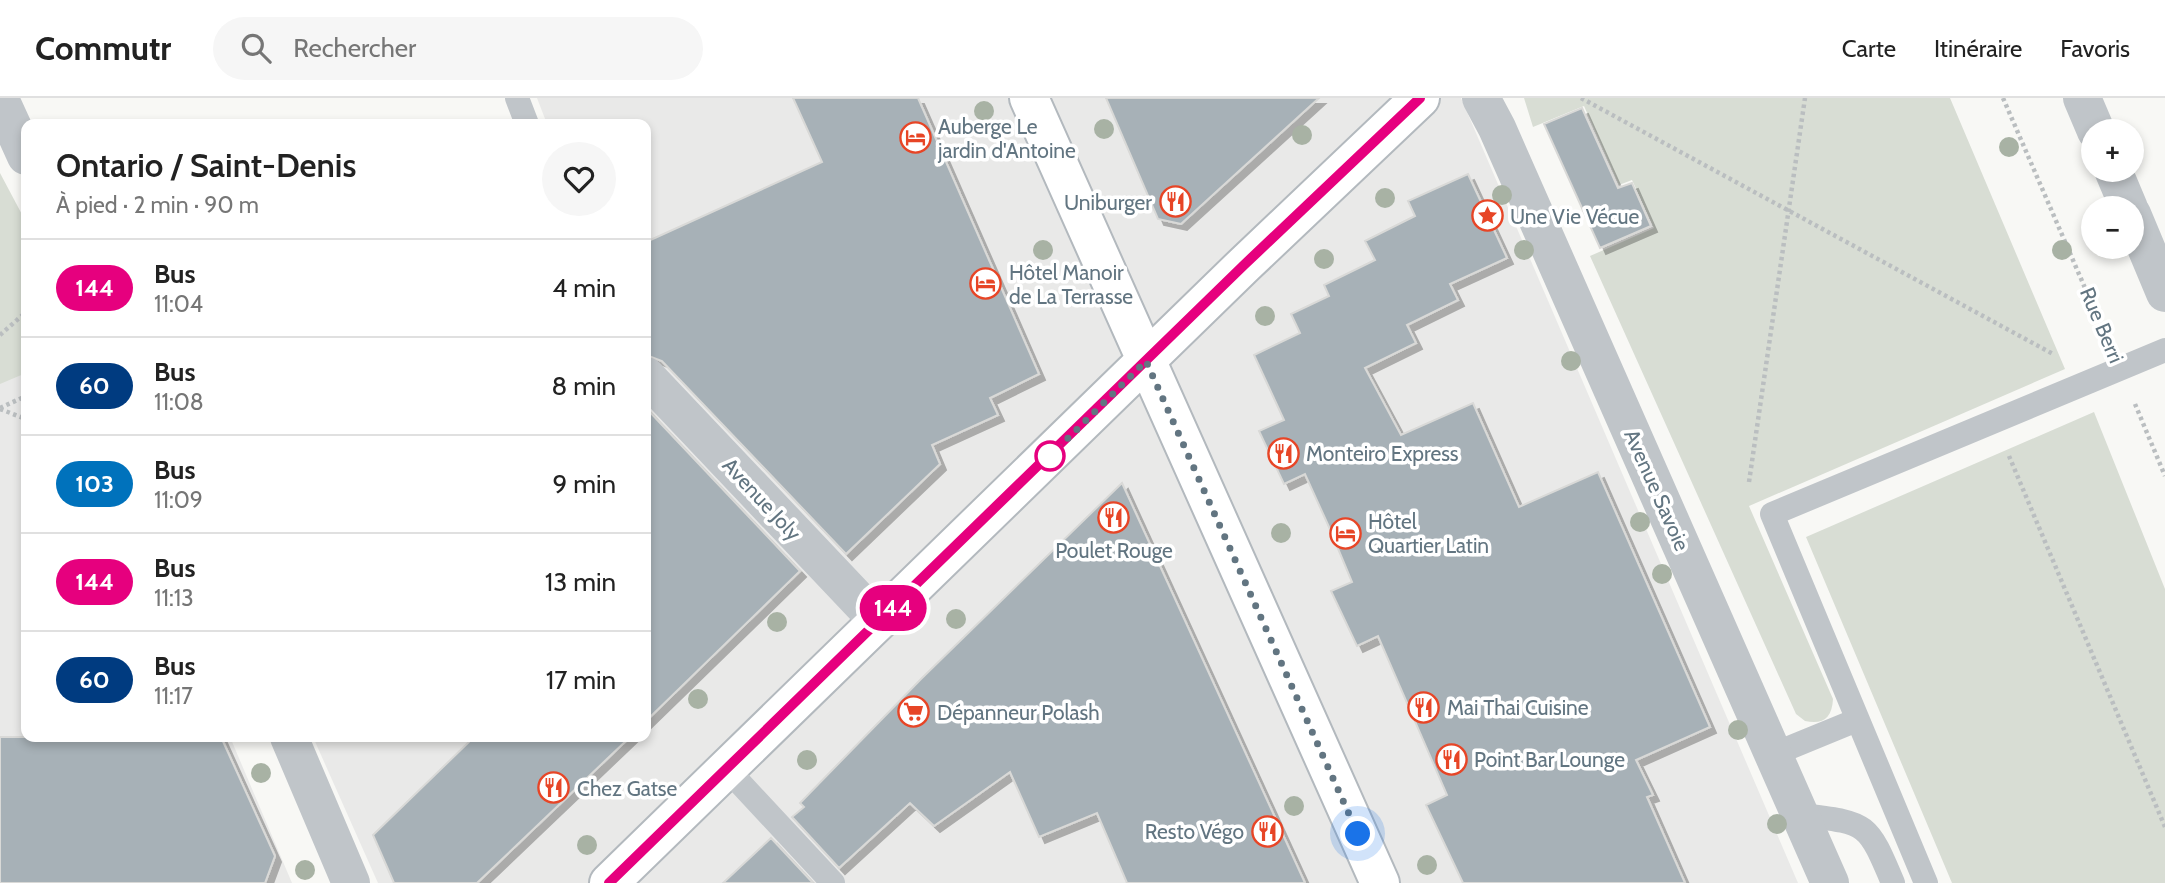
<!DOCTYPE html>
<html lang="fr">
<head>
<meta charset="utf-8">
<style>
	:root { --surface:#fff; --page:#f6f6f6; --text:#222; --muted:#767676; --line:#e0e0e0 }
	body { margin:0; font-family:Cabin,sans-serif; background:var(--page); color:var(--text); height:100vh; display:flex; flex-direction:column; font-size:26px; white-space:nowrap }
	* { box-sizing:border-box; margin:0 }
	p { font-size:23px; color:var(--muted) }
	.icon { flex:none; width:38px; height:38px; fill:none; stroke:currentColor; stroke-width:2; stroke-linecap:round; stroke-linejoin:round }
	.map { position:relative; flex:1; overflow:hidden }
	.details { position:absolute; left:21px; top:21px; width:630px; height:623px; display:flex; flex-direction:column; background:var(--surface); border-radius:14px; box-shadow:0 4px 10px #0003 }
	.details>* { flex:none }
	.badge { padding:0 14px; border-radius:23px; font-size:24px; line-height:46px }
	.fabs { position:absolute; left:2081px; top:21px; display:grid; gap:14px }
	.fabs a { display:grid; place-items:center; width:63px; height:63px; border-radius:50%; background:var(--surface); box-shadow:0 4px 10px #0003; font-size:35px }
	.you { position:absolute; width:35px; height:35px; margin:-18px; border:5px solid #fff; border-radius:50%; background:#1a73e8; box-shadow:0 0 0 10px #1a73e833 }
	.map>.badge { position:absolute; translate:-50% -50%; box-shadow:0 0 0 4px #fff }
	.round { display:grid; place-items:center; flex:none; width:74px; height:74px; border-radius:37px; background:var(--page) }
	.headline { display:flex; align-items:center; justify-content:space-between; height:119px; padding:0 35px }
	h1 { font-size:33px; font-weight:600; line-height:52px }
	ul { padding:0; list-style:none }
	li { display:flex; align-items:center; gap:21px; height:98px; padding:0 35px; border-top:2px solid var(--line) }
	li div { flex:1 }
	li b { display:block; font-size:26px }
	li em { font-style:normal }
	li .badge { min-width:77px; font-weight:700; text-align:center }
	header { display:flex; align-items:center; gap:42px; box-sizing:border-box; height:98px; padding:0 35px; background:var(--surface); border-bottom:2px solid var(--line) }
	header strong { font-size:33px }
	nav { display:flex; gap:38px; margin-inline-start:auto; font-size:24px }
	.search { width:490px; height:63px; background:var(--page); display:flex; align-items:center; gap:18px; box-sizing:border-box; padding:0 24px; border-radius:38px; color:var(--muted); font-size:26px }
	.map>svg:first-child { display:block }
	.built { fill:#e9e9e8 }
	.green { fill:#d8ddd4 }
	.building { fill:#a7b1b7; stroke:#d9d9d7; stroke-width:2; filter:url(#shadow) }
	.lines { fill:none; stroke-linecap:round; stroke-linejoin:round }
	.secondary-casing { stroke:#b3b9be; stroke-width:42 }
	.path { stroke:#babec0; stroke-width:4.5; stroke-dasharray:3.5 3.5; stroke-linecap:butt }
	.service { stroke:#c0c5c9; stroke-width:24 }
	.minor { stroke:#c0c5c9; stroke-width:38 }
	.tertiary { stroke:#c0c5c9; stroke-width:38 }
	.secondary { stroke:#fff; stroke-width:38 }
	.tree { fill:#a8b2a4 }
	.line-casing { stroke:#fff; stroke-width:16 }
	.line { stroke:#e6007e; stroke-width:10 }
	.walk { stroke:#627581; stroke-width:7; stroke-dasharray:0 12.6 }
	.stop-dot { fill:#fff; stroke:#e6007e; stroke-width:3.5 }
	.labels { text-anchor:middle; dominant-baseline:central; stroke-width:7; stroke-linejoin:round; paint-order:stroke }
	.poi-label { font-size:21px; fill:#627581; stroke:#fff; text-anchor:start }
	.street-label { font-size:21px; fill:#627581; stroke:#fff }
</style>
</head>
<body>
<header>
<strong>Commutr</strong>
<div class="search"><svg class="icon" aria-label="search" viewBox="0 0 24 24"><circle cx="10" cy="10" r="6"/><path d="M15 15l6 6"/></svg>Rechercher</div>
<nav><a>Carte</a><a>Itinéraire</a><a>Favoris</a></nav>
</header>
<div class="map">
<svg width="2165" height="785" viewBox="0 0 2165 785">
	<defs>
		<filter id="shadow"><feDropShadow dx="6" dy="6" stdDeviation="0" flood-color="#0004"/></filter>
	</defs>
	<rect width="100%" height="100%" fill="#f8f8f5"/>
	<!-- built -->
	<path class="built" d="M537 0H1461L1798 785H378L313 639H646V26H547Z
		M26 182V639H230L292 785H0V195Z"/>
	<!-- green -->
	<path class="green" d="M1524 0H1950L2065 271 1749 408 1833 601C1832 620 1823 627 1805 623L1796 616 1590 158 1654 130 1632 82 1619 87 1584 8 1533 29Z
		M0 75 26 124V275L0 286Z
		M2094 314 2165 491V785H1952L1806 439Z"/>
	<!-- building -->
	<path class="building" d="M793 0H918L1039 276 990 300 998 317 932 347 940 366 846 456 662 263 646 257V144L822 64Z
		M1106 0H1319L1181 126 1158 121Z
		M1582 10 1618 90 1632 85 1651 128 1600 150 1544 26Z
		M1468 76 1507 160 1450 186 1458 202 1407 227 1416 245 1365 270 1401 337 1473 305 1519 409 1598 374 1710 629 1636 662 1653 697 1647 699 1685 785H1463L1426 707 1447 697 1378 538 1357 548 1331 493 1352 484 1329 429 1305 376 1284 386 1259 333 1284 322 1254 257 1300 235 1291 216 1329 198 1324 187 1375 162 1365 143 1415 118 1408 103Z
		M646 310 800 473 646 623Z
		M1122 385 1305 785H1127L1097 715 1039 739 1010 674 934 728 910 705 839 770 792 719 804 709 800 705 921 581Z
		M0 639H221L275 758 265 785H0Z
		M474 639H630L477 785H394L373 737Z
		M771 740 813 785H723Z"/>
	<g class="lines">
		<defs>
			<path id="secondary" d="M1029 0 1380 785
				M609 785 1244 167 1420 0"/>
		</defs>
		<!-- secondary casing -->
		<use href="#secondary" class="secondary-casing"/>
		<!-- path -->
		<path class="path" d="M1581 0 2053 256
			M2003 0 2104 234
			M0 237 26 214
			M2135 306 2165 378
			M0 310 26 298
			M0 311 26 321
			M2009 358 2165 729
			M1749 384 1805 0"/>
		<!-- service -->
		<path class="service" d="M517 0 527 26
			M1774 656 1857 622
			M727 671 833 785
			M1801 717C1867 725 1867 723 1893 785
			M1926 785 1772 416 2165 252"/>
		<!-- minor -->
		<path class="minor" d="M1481 0 1497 30 1830 785
			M0 1 26 58
			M646 278 879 524
			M289 639 351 785"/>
		<!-- tertiary -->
		<path class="tertiary" d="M2082 0 2096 33
			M2113 72 2129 110
			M2132 116 2165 195"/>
		<!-- secondary -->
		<use href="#secondary" class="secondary"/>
	</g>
	<!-- trees -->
	<g class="tree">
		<circle cx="984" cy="13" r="10"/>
		<circle cx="1104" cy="31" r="10"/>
		<circle cx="1302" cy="37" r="10"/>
		<circle cx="2009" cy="49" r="10"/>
		<circle cx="1502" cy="97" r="10"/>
		<circle cx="1385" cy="100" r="10"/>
		<circle cx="1043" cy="152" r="10"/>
		<circle cx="1524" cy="152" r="10"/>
		<circle cx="2062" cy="152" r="10"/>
		<circle cx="1324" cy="161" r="10"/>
		<circle cx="1265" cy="218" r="10"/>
		<circle cx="1571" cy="263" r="10"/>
		<circle cx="1640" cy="424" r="10"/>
		<circle cx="1281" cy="435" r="10"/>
		<circle cx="1662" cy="476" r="10"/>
		<circle cx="956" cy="521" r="10"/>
		<circle cx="777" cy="524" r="10"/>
		<circle cx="698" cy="601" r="10"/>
		<circle cx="1738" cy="632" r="10"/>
		<circle cx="807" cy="662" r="10"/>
		<circle cx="261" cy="675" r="10"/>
		<circle cx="1294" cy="708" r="10"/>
		<circle cx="1777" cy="726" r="10"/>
		<circle cx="587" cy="747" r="10"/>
		<circle cx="1427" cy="767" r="10"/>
		<circle cx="305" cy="772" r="10"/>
	</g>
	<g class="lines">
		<defs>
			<path id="line" d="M609 785 1244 167 1420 0"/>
		</defs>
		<!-- line casing -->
		<use href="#line" class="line-casing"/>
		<!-- line -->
		<use href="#line" class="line"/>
		<!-- walk -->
		<path class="walk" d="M1050 358 1146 263 1358 736"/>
	</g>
	<!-- icons -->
	<defs>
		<symbol id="hotel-ring" viewBox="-11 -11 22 22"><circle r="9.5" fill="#fff" stroke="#e74526" stroke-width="1.5"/><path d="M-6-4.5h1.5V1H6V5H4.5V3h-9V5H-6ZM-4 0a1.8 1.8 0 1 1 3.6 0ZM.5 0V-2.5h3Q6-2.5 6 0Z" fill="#e74526"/></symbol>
		<symbol id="restaurant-ring" viewBox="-11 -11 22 22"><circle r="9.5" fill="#fff" stroke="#e74526" stroke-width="1.5"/><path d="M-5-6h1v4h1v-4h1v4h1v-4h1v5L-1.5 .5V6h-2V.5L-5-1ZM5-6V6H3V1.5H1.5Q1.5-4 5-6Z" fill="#e74526"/></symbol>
		<symbol id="sight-ring" viewBox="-11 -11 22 22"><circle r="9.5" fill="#fff" stroke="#e74526" stroke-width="1.5"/><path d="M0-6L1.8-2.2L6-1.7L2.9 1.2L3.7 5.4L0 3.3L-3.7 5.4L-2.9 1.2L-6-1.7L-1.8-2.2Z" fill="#e74526"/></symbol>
		<symbol id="supermarket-ring" viewBox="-11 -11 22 22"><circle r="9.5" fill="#fff" stroke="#e74526" stroke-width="1.5"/><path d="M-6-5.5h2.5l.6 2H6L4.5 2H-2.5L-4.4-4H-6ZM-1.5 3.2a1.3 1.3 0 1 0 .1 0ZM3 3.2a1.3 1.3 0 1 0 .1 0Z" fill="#e74526"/></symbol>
	</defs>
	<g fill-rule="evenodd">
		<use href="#hotel-ring" x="898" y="22" width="35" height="35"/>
		<use href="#restaurant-ring" x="1158" y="86" width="35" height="35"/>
		<use href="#sight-ring" x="1470" y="100" width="35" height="35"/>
		<use href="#hotel-ring" x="968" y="168" width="35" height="35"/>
		<use href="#restaurant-ring" x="1266" y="338" width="35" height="35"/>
		<use href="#restaurant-ring" x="1096" y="402" width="35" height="35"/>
		<use href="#hotel-ring" x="1328" y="418" width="35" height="35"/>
		<use href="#restaurant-ring" x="1406" y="592" width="35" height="35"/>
		<use href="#supermarket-ring" x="896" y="596" width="35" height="35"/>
		<use href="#restaurant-ring" x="1434" y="644" width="35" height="35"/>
		<use href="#restaurant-ring" x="536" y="672" width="35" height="35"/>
		<use href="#restaurant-ring" x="1250" y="716" width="35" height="35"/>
	</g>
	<!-- markers -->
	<circle class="stop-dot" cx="1050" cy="358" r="14"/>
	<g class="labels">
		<!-- poi labels -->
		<g class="poi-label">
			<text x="938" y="28">Auberge Le<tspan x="938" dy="24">jardin d'Antoine</tspan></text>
			<text x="1152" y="104" text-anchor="end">Uniburger</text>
			<text x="1510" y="118">Une Vie Vécue</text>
			<text x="1009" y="174">Hôtel Manoir<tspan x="1009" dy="24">de La Terrasse</tspan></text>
			<text x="1306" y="355">Monteiro Express</text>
			<text x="1368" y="423">Hôtel<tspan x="1368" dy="24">Quartier Latin</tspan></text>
			<text x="1114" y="452" text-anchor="middle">Poulet Rouge</text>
			<text x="1447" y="609">Mai Thai Cuisine</text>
			<text x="937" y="614">Dépanneur Polash</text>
			<text x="1474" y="661">Point Bar Lounge</text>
			<text x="577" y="690">Chez Gatse</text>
			<text x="1244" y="733" text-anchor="end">Resto Végo</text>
		</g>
		<!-- street labels -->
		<g class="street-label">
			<text transform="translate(2102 227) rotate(67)">Rue Berri</text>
			<text transform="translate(1657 392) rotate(66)">Avenue Savoie</text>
			<text transform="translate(762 401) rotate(47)">Avenue Joly</text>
		</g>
	</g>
</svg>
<div class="fabs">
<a>+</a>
<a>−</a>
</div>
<div class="you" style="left:1358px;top:736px"></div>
<b class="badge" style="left:893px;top:510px;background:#e6007e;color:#fff">144</b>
<section class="details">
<div class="headline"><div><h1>Ontario / Saint-Denis</h1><p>À pied · 2 min · 90 m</p></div><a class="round"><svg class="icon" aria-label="heart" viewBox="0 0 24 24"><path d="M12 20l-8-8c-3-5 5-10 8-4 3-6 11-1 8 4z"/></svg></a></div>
<ul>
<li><span class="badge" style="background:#e6007e;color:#fff">144</span><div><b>Bus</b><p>11:04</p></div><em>4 min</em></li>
<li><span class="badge" style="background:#003b80;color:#fff">60</span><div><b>Bus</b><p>11:08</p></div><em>8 min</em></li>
<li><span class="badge" style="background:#0072bc;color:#fff">103</span><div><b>Bus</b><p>11:09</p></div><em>9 min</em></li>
<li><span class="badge" style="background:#e6007e;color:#fff">144</span><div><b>Bus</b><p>11:13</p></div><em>13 min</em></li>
<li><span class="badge" style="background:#003b80;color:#fff">60</span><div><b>Bus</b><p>11:17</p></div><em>17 min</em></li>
</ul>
</section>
</div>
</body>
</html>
